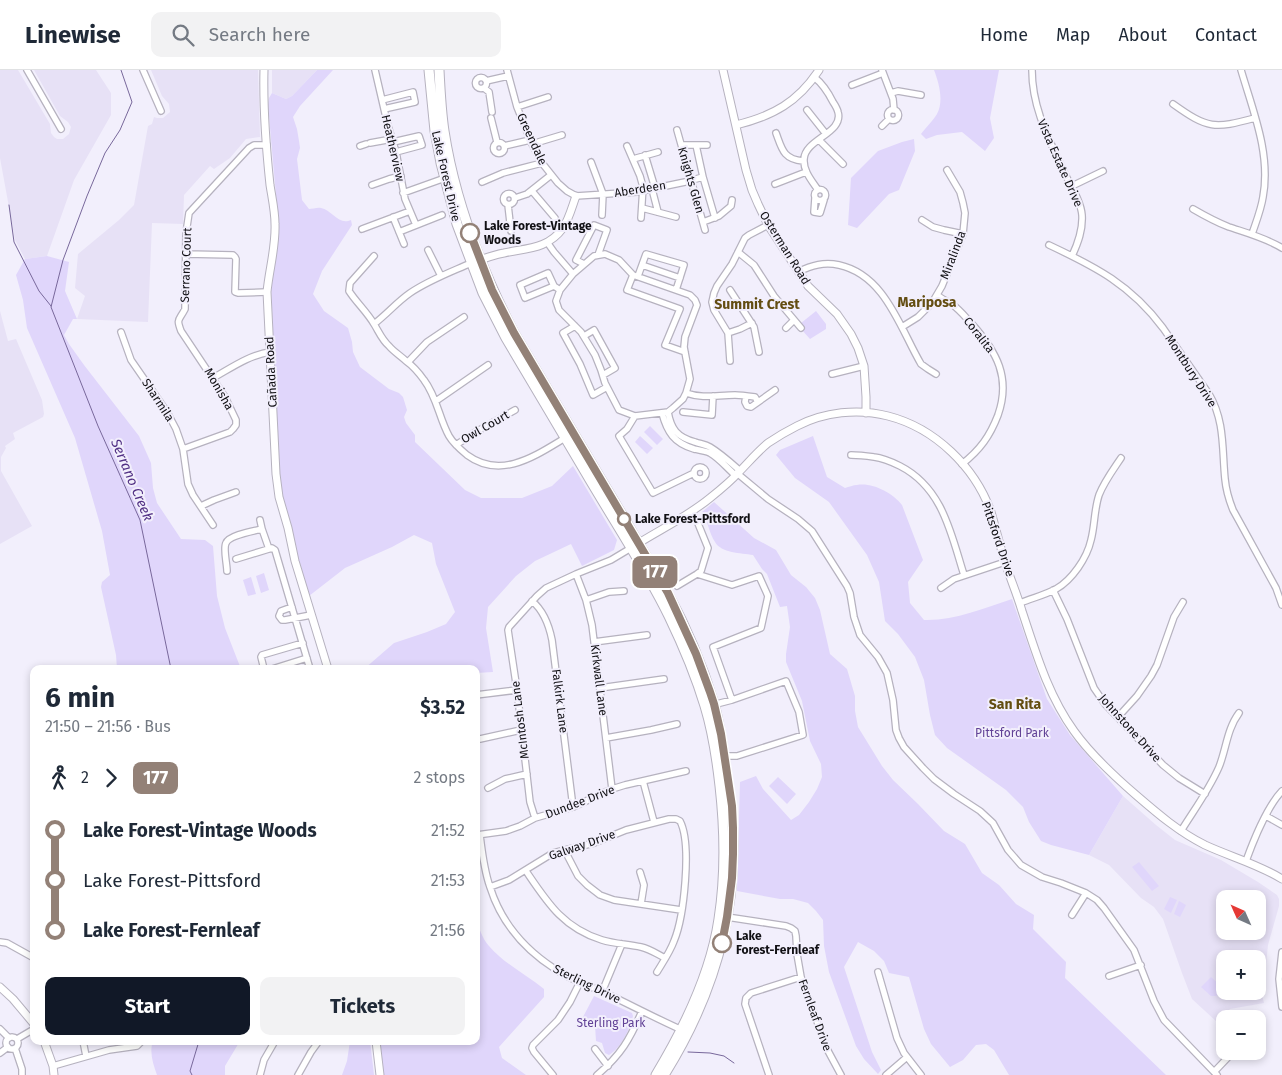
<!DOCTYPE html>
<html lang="en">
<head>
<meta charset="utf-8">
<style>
	:root { --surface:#fff; --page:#f2f2f3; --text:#1f2937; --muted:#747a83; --line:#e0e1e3; --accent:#111827 }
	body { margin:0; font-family:"Fira Sans",sans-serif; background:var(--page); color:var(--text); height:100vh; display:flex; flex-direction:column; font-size:19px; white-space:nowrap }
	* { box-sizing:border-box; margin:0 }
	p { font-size:16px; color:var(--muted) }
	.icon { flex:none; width:28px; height:28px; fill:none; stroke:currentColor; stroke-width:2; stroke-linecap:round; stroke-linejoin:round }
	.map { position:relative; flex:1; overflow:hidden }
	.side { position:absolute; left:30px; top:595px; width:450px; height:380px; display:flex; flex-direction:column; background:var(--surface); border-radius:10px; box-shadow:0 2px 8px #0003 }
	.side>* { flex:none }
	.badge { padding:0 10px; border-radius:8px; font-size:18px; line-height:32px }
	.needle { width:32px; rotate:315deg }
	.controls { position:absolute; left:1216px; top:820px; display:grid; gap:10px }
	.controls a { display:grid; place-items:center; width:50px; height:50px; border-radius:10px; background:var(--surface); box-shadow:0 2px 8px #0003; font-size:25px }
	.map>.badge { position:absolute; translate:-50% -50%; box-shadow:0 0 0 2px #fff }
	.legs { display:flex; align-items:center; gap:8px; height:55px; padding:0 15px; font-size:16px }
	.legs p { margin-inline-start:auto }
	.head { display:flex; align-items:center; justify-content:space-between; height:85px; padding:0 15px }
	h1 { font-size:28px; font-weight:700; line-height:38px }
	.primary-button { display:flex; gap:10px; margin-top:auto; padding:10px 15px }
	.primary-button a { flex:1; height:58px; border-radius:10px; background:var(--accent); color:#fff; font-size:20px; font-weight:700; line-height:58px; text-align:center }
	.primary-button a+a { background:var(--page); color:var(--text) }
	ul { padding:0 15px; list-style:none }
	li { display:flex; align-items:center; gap:18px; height:50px; font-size:19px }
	li i { display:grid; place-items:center; width:8px; height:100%; margin:0 6px; background:currentColor }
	li i::after { content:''; width:12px; height:12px; margin:-6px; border:4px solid; border-radius:50%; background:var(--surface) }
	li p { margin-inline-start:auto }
	li:first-child i { background:linear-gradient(#0000 50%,currentColor 0) }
	li:last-child i { background:linear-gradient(currentColor 50%,#0000 0) }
	header { display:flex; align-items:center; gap:30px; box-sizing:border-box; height:70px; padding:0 25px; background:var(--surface); border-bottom:1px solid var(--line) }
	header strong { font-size:24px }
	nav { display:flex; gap:28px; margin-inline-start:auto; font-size:18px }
	.search { width:350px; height:45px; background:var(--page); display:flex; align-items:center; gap:12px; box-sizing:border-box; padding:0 18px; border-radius:10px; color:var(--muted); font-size:19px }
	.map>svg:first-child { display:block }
	.built { fill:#e7e1f6; fill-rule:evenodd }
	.green { fill:#e0d6fb }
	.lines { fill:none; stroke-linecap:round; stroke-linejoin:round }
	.stream { stroke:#78689b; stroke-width:1 }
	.minor-casing { stroke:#b6b2bf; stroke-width:8 }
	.tertiary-casing { stroke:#b6b2bf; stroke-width:9 }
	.primary-casing { stroke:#b6b2bf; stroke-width:11 }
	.minor { stroke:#fff; stroke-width:5.5 }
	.tertiary { stroke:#fff; stroke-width:7 }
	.primary { stroke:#fff; stroke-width:9 }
	.line-1-casing { stroke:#fff; stroke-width:11 }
	.line-1 { stroke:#938177; stroke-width:8 }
	.stop-1-dot { fill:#fff; stroke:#938177; stroke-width:2.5 }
	.labels { text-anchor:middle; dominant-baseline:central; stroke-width:4; stroke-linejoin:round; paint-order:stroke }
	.street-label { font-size:12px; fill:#111014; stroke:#f2effc }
	.stop-label { font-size:12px; font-weight:bold; fill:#111014; stroke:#f2effc; text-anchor:start }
	.park-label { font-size:12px; fill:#614196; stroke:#f2effc }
	.neighbourhood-label { font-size:14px; font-weight:bold; fill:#634d11; stroke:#f2effc }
	.water-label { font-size:14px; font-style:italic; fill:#523185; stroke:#f2effc }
</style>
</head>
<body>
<header>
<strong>Linewise</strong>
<div class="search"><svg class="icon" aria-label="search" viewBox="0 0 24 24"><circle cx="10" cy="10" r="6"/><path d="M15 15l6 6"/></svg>Search here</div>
<nav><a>Home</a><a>Map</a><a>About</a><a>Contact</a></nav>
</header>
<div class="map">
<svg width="1282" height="1005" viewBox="0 0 1282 1005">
	<rect width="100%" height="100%" fill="#f2effc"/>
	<!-- built -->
	<path class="built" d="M0 0H18L50 54 51 63 54 67 57 69H63L69 64 71 57 68 52 60 46 34 0H96L111 23V45L74 110 47 186 25 189 15 170 0 88Z
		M151 0H258L260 67 246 69 230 88 214 99 210 96 184 125 183 154 152 153 148 252 77 249 85 226 75 218 78 184 119 150 134 135 148 56 152 54 154 47 157 48H163L170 42 169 34 162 26Z
		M272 0H317L292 26 286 29 272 23Z
		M0 241 8 271 16 269 42 330 44 344 43 347 13 363 15 369 5 376 6 378 1 387V401L32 456 0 474Z
		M1123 726 1156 755 1175 770 1221 790 1258 812 1277 825 1279 829V836L1268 875 1265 904 1261 920 1264 933 1230 939 1217 952 1192 929 1182 903 1163 849 1154 837 1141 828 1109 795 1089 785ZM1225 829H1258V861H1225ZM1225 889H1258V921H1225Z"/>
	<!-- green -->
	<path class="green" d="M317 0H333L300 36 293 47 297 59 299 71 300 78 297 89 302 130 309 139C312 139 318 137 321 138 332 140 339 156 351 150L352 155 322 201 313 224 324 241 348 258 352 272 353 282 360 297 389 319 399 323 403 327 407 340 404 347 406 353 415 365V372L465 420 481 428H522L552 416 573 396 617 470 614 480 582 496 571 474 535 491 516 506 488 537 486 558 493 602 476 603V599H364L394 573 427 562 446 554 455 542 436 494 432 473 414 465 392 477 345 498 309 526 296 485 292 462 281 421 279 407 271 213 278 174 279 159 268 35 269 28 272 23 286 29 292 26Z
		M934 0H999L990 48 994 68 985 81 962 62 937 65 926 69 921 64C926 57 933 51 937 44 944 31 939 13 934 0Z
		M914 69 915 81 899 120 889 124 857 158 848 155 851 108 878 81 902 72Z
		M47 186 69 192 65 221 77 249H73L64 265 69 274 84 295 139 366 151 393 153 418 157 433 181 469 205 470 213 476 217 526 225 558 241 599H117L116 585 101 517 102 512 110 505 102 461 75 368 27 258 23 230 16 205 25 189Z
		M816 241 826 254V259L810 269 801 259 804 257 801 253Z
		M650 356 663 369 657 375 644 362Z
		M640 366 653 378 647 384 635 372Z
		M813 366 827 407 845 418C849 417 853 415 857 415 872 412 893 423 902 435L923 490 908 512 910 533 924 550C954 551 984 538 1012 529L1047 629 1070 665 1123 726 1089 785 1051 775 1041 771 1029 752 1023 737 1006 720 947 678 935 665 930 645 924 610 915 587 898 564 885 551 879 512 867 485 829 432 795 408 776 385 780 380Z
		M714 432 754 468 776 480 791 505 806 517 815 528 820 540 830 584 847 599 855 626V641L858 657 882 696 893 710 918 734 944 761 965 774 982 803 999 815 1016 834 1034 845 1033 859 1066 892 1065 908 1166 1005H1009L994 980 986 974 976 975 963 990 950 997 931 974 924 959 909 907 889 903 884 891 874 881 858 872 844 897 872 982 881 1000 878 1004 864 989 856 976 829 902 824 876 823 850 816 841 808 833 793 829H780L737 821 740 712 756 706 763 719 791 750 799 745 809 732 817 719 822 707 821 694 810 671 802 631 786 592V584L790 557 787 536 780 537 767 504 762 499 753 485C741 483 721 483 715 472 709 463 708 451 702 442Z
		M264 503 269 520 261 523 256 506Z
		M251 507 256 524 248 526 243 510Z
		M778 707 796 724 787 734 769 716Z
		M1139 792 1159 816 1152 821 1132 797Z
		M1170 827 1177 830 1171 843 1164 839Z
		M1179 831 1186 835 1180 847 1174 844Z
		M476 848C479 858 482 868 489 876 503 893 527 905 544 919V927L499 977 502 988 526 1005H383L379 971H476Z
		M1211 907 1221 916 1220 922 1216 926H1211L1201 917Z
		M594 926 632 943 633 946C630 959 621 978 609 985L605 983 602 973 596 971 595 955 583 947Z
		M153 971H240L225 996V1005H157C153 994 149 982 153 971Z
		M350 971H370L374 1005H342L347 991Z"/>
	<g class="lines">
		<!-- stream -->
		<path class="stream" d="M121 0 132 32 120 60 105 83 87 126 63 190 51 237 98 356 140 450 171 599
			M9 135 14 172 39 221 51 236
			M688 982 710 983 724 986 734 993
			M192 1005 190 1001 199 971"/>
		<defs>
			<path id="minor" d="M27 0 61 59
				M143 0 161 41
				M375 0 388 56 396 82 405 129 416 155
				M507 0 517 37 532 74 542 93 558 113 567 121 576 126 637 122 685 112 703 107
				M882 0 893 29 894 40
				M1032 0C1032 39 1050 71 1066 106 1072 118 1081 132 1082 145 1083 160 1078 173 1072 186
				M1241 0C1253 41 1271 84 1263 127 1261 140 1256 152 1252 164
				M814 7C823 14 828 22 833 32 835 35 837 38 838 42 844 63 805 69 804 89 803 101 812 111 818 120
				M475.5 13a5.5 5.5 0 1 1 11 0a5.5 5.5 0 1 1-11 0Z
				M486 11 508 6
				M852 15 883 3
				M484 18 489 22 492 42
				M891 23 898 21 921 25
				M382 30 413 22 415 32 384 39
				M1173 34C1208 59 1214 59 1255 48
				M517 37 548 27
				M887.5 45a5.5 5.5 0 1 1 11 0a5.5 5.5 0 1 1-11 0Z
				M807 40 826 64
				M491 48 497 72
				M882 56 889 49
				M677 60 705 160
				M776 63C782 79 783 89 803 91
				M819 70 843 94
				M393 72 419 66 422 75 396 82
				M493.5 78a5.5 5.5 0 1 1 11 0a5.5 5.5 0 1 1-11 0Z
				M370 73 392 69
				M532 74 562 65
				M682 75H707
				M696 75 703 107 715 148
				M360 76 366 74
				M504 76 530 70
				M627 76 640 106 643 117 641 148
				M645 85 655 118
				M633 89 658 82
				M591 92 603 124 602 145
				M482 112 503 103 542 93
				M775 114 806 102
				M372 115 389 109 401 106
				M1072 116 1103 101
				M652 119 658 142
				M814.5 125a5.5 5.5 0 1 1 11 0a5.5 5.5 0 1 1-11 0Z
				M532 121 555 148
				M403 123 445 108
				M503.5 129a5.5 5.5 0 1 1 11 0a5.5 5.5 0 1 1-11 0Z
				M515 128 527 124 551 105
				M815 128 814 142 820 143 824 130
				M508 135 511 161
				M642 138 676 147
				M1193 139C1205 146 1216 152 1229 157 1247 163 1266 168 1282 178
				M393 147 404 174
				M922 150 933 157 944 160 963 164
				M703 152 719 146 731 136 732 130
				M362 159 410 141
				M399 162 442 145
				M547 172 554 182 573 204
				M1049 175C1096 197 1131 215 1163 258L1209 324C1225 351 1222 380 1225 409 1226 420 1229 430 1233 440L1276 518 1282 535
				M428 180 441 206
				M738 182 754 195 774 226 801 258
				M186 184 233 185 235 187 236 189 235 222 238 223 267 222
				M605 184 619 190 633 205 690 225 695 230 697 235 685 267 684 277 690 309 686 323 683 329 673 338 668 342 635 346 619 340 605 313 601 300 595 285 581 262 559 240 556 231 560 220 573 204 594 186Z
				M374 186 350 213 349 221C356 232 367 242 374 254 379 262 382 270 389 276 394 282 401 286 406 291 413 296 419 303 424 310 437 327 439 348 449 366 453 373 461 380 467 385 501 410 535 386 565 368
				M584 194 576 190 594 155 607 160 598 185
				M642 195 680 208
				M798 202C812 195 824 192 839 195 885 205 900 258 921 294L928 299 936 304
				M633 205 627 220 680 239 665 275 685 282
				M638 206 646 184 684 195 676 220
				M554 216 525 228 520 215 548 203 554 216 560 220
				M730 220 754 257 759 282
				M937 225C942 229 948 232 953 235 961 241 966 248 972 254 997 282 1011 308 998 345 990 366 980 380 962 394
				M374 254C387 244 397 232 410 223 429 210 451 202 471 193
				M575 256 563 263 580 294 593 325 607 317
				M902 257 918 247 932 233 942 216 963 164 965 143 963 133 960 122 947 100
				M786 258 794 250
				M121 262 131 290 167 342 176 359 183 379 188 414 193 425 213 455
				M728 263 740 259 752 253
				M584 266 594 260 615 298 603 305
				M730 291 728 263 714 240 712 232 714 223 717 216 732 194 745 168 749 165 768 155
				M408 292 427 272 464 247
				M832 304 864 296
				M213 308C231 298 249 285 270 282
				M686 323C703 329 717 325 735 325 741 325 748 326 755 327L758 332
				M746 326 745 332 747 336 751 337 775 320
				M436 331 488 295
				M668 342C671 359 677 367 695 372 700 374 705 374 710 377 720 383 729 391 738 399V404
				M683 342 712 345 713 326
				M662 343C667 362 674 373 694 379 699 380 705 381 710 383 719 388 726 397 734 404H738L768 429 798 449 812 461 847 516 850 523 854 547 860 565 878 587 887 603 893 630 896 660 899 668 904 677 923 698 934 709 954 724 980 741 993 753 1008 780 1021 795 1042 807 1061 813 1086 823 1097 830 1104 838 1134 880 1154 931 1164 950 1217 1005
				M635 346 627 359 619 366 653 423 694 403
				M456 375 474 363 515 340
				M183 379 230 362 233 359 236 355V350L225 327 181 261C176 248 179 251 185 239L186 163 189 143 249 78 254 75H267
				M851 385C859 385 867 386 874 387 883 388 892 392 900 396 943 418 951 464 964 505
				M694 403a6 6 0 1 1 12 0a6 6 0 1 1-12 0Z
				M201 436 214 430 236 422
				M691 442 697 451 708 478 701 501 697 504 732 515 759 506 768 526 761 558 713 577 732 630
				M260 450 262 459
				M236 489 272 478 275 480 310 599
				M227 501C227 494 223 478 226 473 229 465 254 461 262 459L269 479
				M576 504 586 530 592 555 612 719
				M677 516 697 504
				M941 518 954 509 1005 492
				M1053 520 1067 549 1094 618 1105 634 1163 695 1179 708 1205 724
				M586 530 609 522 624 521
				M532 531C544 541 549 555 552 570L573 737
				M1020 533C1032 528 1045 525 1056 519 1072 510 1087 488 1091 470 1095 455 1094 440 1099 425 1104 412 1113 400 1121 388
				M292 537 281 541 279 546 282 550H285L311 545
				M594 572 647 565
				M264 599 261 587 262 585 303 573
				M272 599 307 588
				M600 618 664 609
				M476 625 517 620
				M705 637 732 630 786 611 799 642 803 665 737 686H724
				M1118 647 1137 626 1151 606 1157 595 1174 547 1183 532
				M606 668 651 660 677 654
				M480 669 521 660
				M643 711 654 752
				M488 718 505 709 527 704
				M1266 746 1282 755
				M535 748 530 732 517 620 508 560 509 557 537 526 546 518 576 504 611 490 631 478
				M1181 761C1194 740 1209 720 1219 697 1226 680 1227 659 1239 643
				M477 765 506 761 520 756 535 748 573 737 612 719 625 715 686 701
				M480 765C482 782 484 800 490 817 501 852 524 879 555 899 569 909 587 915 603 922 629 934 655 948 682 960
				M565 781 578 806 587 815 600 825 614 830 681 840
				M1246 791C1254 769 1266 738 1282 721
				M526 801C547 832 563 858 602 870 615 874 628 874 641 877 650 879 657 884 665 888
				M640 802 644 815 641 834
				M490 817 509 810 553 783 594 773 626 760 669 749H676L680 751C692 774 684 847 674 871 670 882 663 892 657 902
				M1072 845 1086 823
				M727 847 786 856 791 858 795 861 796 866 797 884 801 907 827 979 841 1005
				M0 872 7 873 34 888
				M1282 882 1279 909 1282 937
				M878 902 897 968 904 983 921 1005
				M1109 906 1141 895
				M602 922 622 874
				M0 959 9 968
				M6 973a6 6 0 1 1 12 0a6 6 0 1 1-12 0Z
				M17 969 34 959
				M83 971 86 986
				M15 978 22 999V1005
				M595 979 608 996
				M0 983 8 977
				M53 996 109 980 137 976 142 971
				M1214 1002 1234 981
				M260 1005 264 990 275 971
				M298 1005 311 982 319 971
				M553 1005 534 982 532 978 533 975 558 950 570 932 580 912
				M597 1005C621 985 630 969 642 941
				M769 1005 745 934 746 928 751 923 801 907
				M886 1005 907 987"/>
			<path id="tertiary" d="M264 0C263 38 266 77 270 115 272 128 275 141 275 154 276 177 269 200 267 222L276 404 279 427 288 458 295 491 328 599
				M723 0 746 100 752 120 758 134 768 155 808 216 837 244 851 264 858 278 864 296 866 327V343
				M736 55C773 46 798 32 819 0
				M471 193C482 189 493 185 504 183 527 178 548 179 563 158 569 149 572 137 576 126
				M634 476C659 460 687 447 710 428 720 420 730 412 738 403 748 393 757 382 768 373 777 367 787 361 797 356 824 342 858 338 888 346 935 358 975 397 991 442 996 459 1000 476 1005 492 1010 508 1017 524 1022 541 1036 583 1048 625 1074 661 1091 685 1114 706 1136 725 1158 744 1179 762 1205 775 1231 787 1258 794 1282 809
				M0 917 13 929 34 954
				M44 971 53 996 54 1005
				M376 971 380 1005"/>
			<path id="primary" d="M429 0 435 61 441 93 457 154 483 223 506 268C533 313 559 358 586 403 614 451 645 497 669 546 683 575 696 606 705 636 713 662 717 689 720 716 725 760 726 804 719 849 711 904 685 957 656 1005
				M439 0C440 20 441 41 444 61 455 133 481 199 514 263 552 327 590 391 628 455 641 478 654 499 667 522 685 555 703 598 714 634 720 656 723 679 726 702 730 729 734 755 733 783 732 862 706 938 664 1005"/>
		</defs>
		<!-- minor casing -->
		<use href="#minor" class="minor-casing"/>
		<!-- tertiary casing -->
		<use href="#tertiary" class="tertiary-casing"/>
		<!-- primary casing -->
		<use href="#primary" class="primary-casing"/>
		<!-- minor -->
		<use href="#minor" class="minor"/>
		<!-- tertiary -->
		<use href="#tertiary" class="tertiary"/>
		<!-- primary -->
		<use href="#primary" class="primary"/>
	</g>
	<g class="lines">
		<defs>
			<path id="line-1" d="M470 163 492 220 514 263 668 523 696 584 710 622 714 634 721 664 732 736 733 758V784L732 808 727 847 722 873"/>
		</defs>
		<!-- line-1 casing -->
		<use href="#line-1" class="line-1-casing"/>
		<!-- line-1 -->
		<use href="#line-1" class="line-1"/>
	</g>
	<!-- markers -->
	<g class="stop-1-dot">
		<circle cx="470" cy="163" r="9"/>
		<circle cx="624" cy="449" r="6"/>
		<circle cx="722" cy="873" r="9"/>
	</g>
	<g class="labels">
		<!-- street labels -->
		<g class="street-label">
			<text transform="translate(532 69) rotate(65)">Greendale</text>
			<text transform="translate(393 78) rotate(77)">Heatherview</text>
			<text transform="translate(1060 93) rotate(66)">Vista Estate Drive</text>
			<text transform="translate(446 106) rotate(77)">Lake Forest Drive</text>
			<text transform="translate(691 110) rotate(74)">Knights Glen</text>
			<text transform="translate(640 119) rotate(-9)">Aberdeen</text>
			<text transform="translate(785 178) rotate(58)">Osterman Road</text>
			<text transform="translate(953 185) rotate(-69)">Miralinda</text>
			<text transform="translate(186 195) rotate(-88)">Serrano Court</text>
			<text transform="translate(979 265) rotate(52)">Coralita</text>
			<text transform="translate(1191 301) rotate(57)">Montbury Drive</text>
			<text transform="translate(271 302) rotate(-93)">Cañada Road</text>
			<text transform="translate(219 319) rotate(60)">Monisha</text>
			<text transform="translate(158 330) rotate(57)">Sharmila</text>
			<text transform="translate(485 357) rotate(-30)">Owl Court</text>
			<text transform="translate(998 469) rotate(71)">Pittsford Drive</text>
			<text transform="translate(599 610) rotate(83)">Kirkwall Lane</text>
			<text transform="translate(560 631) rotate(83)">Falkirk Lane</text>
			<text transform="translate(520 650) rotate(-97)">McIntosh Lane</text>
			<text transform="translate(1130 658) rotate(48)">Johnstone Drive</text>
			<text transform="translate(580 732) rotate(-21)">Dundee Drive</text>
			<text transform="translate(582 775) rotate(-19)">Galway Drive</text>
			<text transform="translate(587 914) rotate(26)">Sterling Drive</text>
			<text transform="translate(815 945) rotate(70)">Fernleaf Drive</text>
		</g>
		<!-- stop labels -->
		<g class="stop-label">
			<text x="484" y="156">Lake Forest-Vintage<tspan x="484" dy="14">Woods</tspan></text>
			<text x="635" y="449">Lake Forest-Pittsford</text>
			<text x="736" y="866">Lake<tspan x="736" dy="14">Forest-Fernleaf</tspan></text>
		</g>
		<!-- park labels -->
		<g class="park-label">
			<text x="1012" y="663">Pittsford Park</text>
			<text x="611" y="953">Sterling Park</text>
		</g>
		<!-- neighbourhood labels -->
		<g class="neighbourhood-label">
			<text x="927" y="232">Mariposa</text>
			<text x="757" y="234">Summit Crest</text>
			<text x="1015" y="634">San Rita</text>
		</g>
		<!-- water labels -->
		<g class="water-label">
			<text transform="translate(132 410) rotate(67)">Serrano Creek</text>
		</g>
	</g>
</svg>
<div class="controls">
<a><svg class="needle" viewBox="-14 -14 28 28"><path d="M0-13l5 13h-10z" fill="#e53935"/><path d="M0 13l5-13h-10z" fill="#747a83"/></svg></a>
<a>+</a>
<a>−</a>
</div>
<b class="badge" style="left:655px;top:502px;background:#938177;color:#fff">177</b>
<section class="side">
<div class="head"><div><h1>6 min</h1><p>21:50 – 21:56 · Bus</p></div><b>$3.52</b></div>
<div class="legs"><svg class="icon" aria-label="walk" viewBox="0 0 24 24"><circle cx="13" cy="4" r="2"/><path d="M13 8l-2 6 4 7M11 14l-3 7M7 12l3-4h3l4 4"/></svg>2<svg class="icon" aria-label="forward" viewBox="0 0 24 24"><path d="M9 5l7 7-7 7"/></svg><b class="badge" style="background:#938177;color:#fff">177</b><p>2 stops</p></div>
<ul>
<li><i style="color:#938177"></i><b>Lake Forest-Vintage Woods</b><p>21:52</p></li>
<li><i style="color:#938177"></i><span>Lake Forest-Pittsford</span><p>21:53</p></li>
<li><i style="color:#938177"></i><b>Lake Forest-Fernleaf</b><p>21:56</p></li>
</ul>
<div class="primary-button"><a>Start</a><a>Tickets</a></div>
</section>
</div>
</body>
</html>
